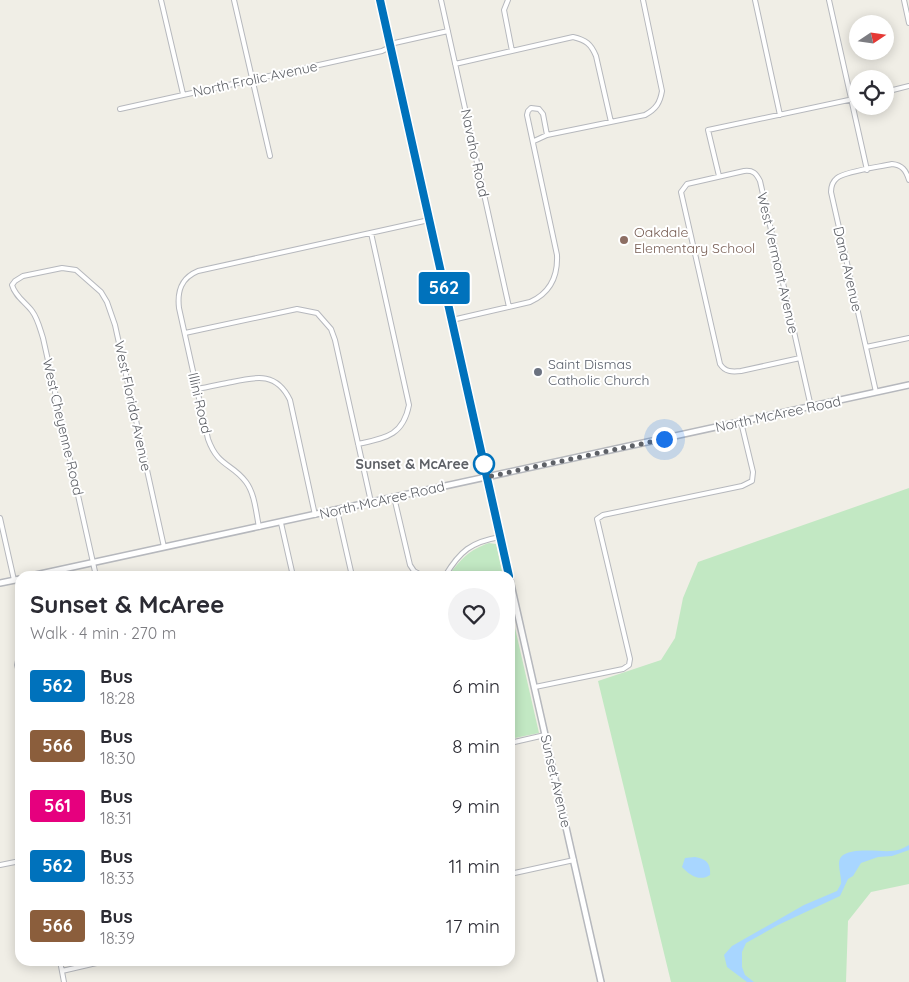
<!DOCTYPE html>
<html lang="en">
<head>
<meta charset="utf-8">
<style>
	:root { --surface:#fff; --page:#f2f2f3; --text:#2b2b33; --muted:#7c7c81 }
	body { margin:0; font-family:Quicksand,sans-serif; background:var(--page); color:var(--text); height:100vh; display:flex; flex-direction:column; font-size:19px; white-space:nowrap }
	* { box-sizing:border-box; margin:0 }
	p { font-size:16px; color:var(--muted) }
	.icon { flex:none; width:28px; height:28px; fill:none; stroke:currentColor; stroke-width:2; stroke-linecap:round; stroke-linejoin:round }
	.map { position:relative; flex:1; overflow:hidden }
	.details { position:absolute; left:15px; top:571px; width:500px; height:395px; display:flex; flex-direction:column; background:var(--surface); border-radius:15px; box-shadow:0 2px 12px #0003 }
	.details>* { flex:none }
	.badge { padding:0 10px; border-radius:4px; font-size:18px; line-height:32px }
	.needle { width:32px; rotate:77deg }
	.fabs { position:absolute; left:849px; top:15px; display:grid; gap:10px }
	.fabs a { display:grid; place-items:center; width:45px; height:45px; border-radius:50%; background:var(--surface); box-shadow:0 2px 12px #0003; font-size:25px }
	.you { position:absolute; width:25px; height:25px; margin:-12px; border:4px solid #fff; border-radius:50%; background:#1a73e8; box-shadow:0 0 0 8px #1a73e833 }
	.map>.badge { position:absolute; translate:-50% -50%; box-shadow:0 0 0 2px #fff }
	.round { display:grid; place-items:center; flex:none; width:52px; height:52px; border-radius:26px; background:var(--page) }
	.summary { display:flex; align-items:center; justify-content:space-between; height:85px; padding:0 15px }
	h1 { font-size:24px; font-weight:700; line-height:38px }
	ul { padding:0; list-style:none }
	li { display:flex; align-items:center; gap:15px; height:60px; padding:0 15px }
	li div { flex:1 }
	li b { display:block; font-size:19px }
	li em { font-style:normal }
	li .badge { min-width:55px; font-weight:700; text-align:center }
	.map>svg:first-child { display:block }
	.green { fill:#c2e8c3 }
	.water { fill:#a8d6ff }
	.lines { fill:none; stroke-linecap:round; stroke-linejoin:round }
	.minor-casing { stroke:#b6b8bd; stroke-width:6 }
	.tertiary-casing { stroke:#b6b8bd; stroke-width:8 }
	.minor { stroke:#fff; stroke-width:4 }
	.tertiary { stroke:#fff; stroke-width:5 }
	.line-casing { stroke:#fff; stroke-width:11 }
	.line { stroke:#0072bc; stroke-width:8 }
	.walk { stroke:#5e6167; stroke-width:5; stroke-dasharray:0 9 }
	.education-dot { fill:#8d6e63; stroke:#fff; stroke-width:2 }
	.worship-dot { fill:#6b7280; stroke:#fff; stroke-width:2 }
	.stop-dot { fill:#fff; stroke:#0072bc; stroke-width:2.5 }
	.labels { text-anchor:middle; dominant-baseline:central; stroke-width:4; stroke-linejoin:round; paint-order:stroke }
	.street-label { font-size:14px; fill:#5e6167; stroke:#fff }
	.education-label { font-size:14px; fill:#785e54; stroke:#fff; text-anchor:start }
	.worship-label { font-size:14px; fill:#5b616d; stroke:#fff; text-anchor:start }
	.stop-label { font-size:14px; font-weight:bold; fill:#5e6167; stroke:#fff; text-anchor:end }
</style>
</head>
<body>
<div class="map">
<svg width="909" height="982" viewBox="0 0 909 982">
	<rect width="100%" height="100%" fill="#f0eee6"/>
	<!-- green -->
	<path class="green" d="M909 488V884L871 892 848 921 846 982H671L598 681 661 660 675 638 683 598 698 562Z
		M489 543 496 544 503 576H448C461 559 469 550 489 543Z
		M510 606 539 733 510 739Z"/>
	<!-- water -->
	<path class="water" d="M909 845V850L892 856 878 857 861 863 853 876 848 879 840 896 778 925 746 943 742 952V967L745 975 754 982H747L727 967 724 955 732 946 804 905 837 891C838 890 840 885 841 884 842 876 836 863 841 857 850 847 880 852 891 851 897 851 904 848 909 845Z
		M695 857C706 859 711 863 710 875 700 882 689 875 682 867L685 858Z"/>
	<g class="lines">
		<defs>
			<path id="minor" d="M161 0 183 94
				M234 0 270 156
				M441 0 509 307
				M508 0 504 10 512 51
				M755 0 780 115
				M829 0 867 170
				M904 0 909 23
				M390 44 448 31
				M455 64 573 37C586 40 591 44 596 56L611 122
				M885 92 909 86
				M120 109 382 51 390 47
				M534 141 547 135 645 115C656 109 660 103 662 91L643 0
				M719 176 708 130 858 98
				M452 320 530 302C550 293 558 277 557 255L527 115 528 111 531 108 539 109 543 114 547 135
				M185 333 297 309 317 313 331 329 335 340 371 502
				M866 347 909 338
				M800 358 741 371C732 372 725 372 720 364L681 192 687 184 744 171C753 170 756 173 760 181L811 407
				M197 389C209 387 221 384 232 382 258 376 277 373 290 400L315 515
				M876 392 831 192C831 186 832 182 837 178 846 171 879 167 892 164 902 165 906 170 909 180
				M358 444C385 438 403 436 409 405L371 233
				M394 497 410 565 414 571 423 576
				M337 510 352 576
				M0 518 14 580
				M281 523 293 576
				M259 527C256 513 255 494 246 482 232 463 218 467 208 439L179 308C177 291 181 278 198 271L429 220
				M96 576 43 338C40 329 38 319 32 311 25 302 15 296 12 285L15 281 23 276 62 268 76 270 101 292 107 302 115 325 164 547
				M445 576C460 551 471 542 500 537
				M20 652 17 665 20 676
				M535 687 623 669 629 665 630 659 597 519 603 515 742 486 752 481 753 472 741 422
				M510 743 545 735
				M0 865 20 861
				M510 874 574 860
				M60 961 64 982
				M62 971 105 961"/>
			<path id="tertiary" d="M380 0 509 576
				M31 576 909 385
				M510 580 601 982
				M0 583 20 579"/>
		</defs>
		<!-- minor casing -->
		<use href="#minor" class="minor-casing"/>
		<!-- tertiary casing -->
		<use href="#tertiary" class="tertiary-casing"/>
		<!-- minor -->
		<use href="#minor" class="minor"/>
		<!-- tertiary -->
		<use href="#tertiary" class="tertiary"/>
	</g>
	<g class="lines">
		<defs>
			<path id="line" d="M380 0 509 576"/>
		</defs>
		<!-- line casing -->
		<use href="#line" class="line-casing"/>
		<!-- line -->
		<use href="#line" class="line"/>
		<!-- walk -->
		<path class="walk" d="M484 464 487 477 664 439"/>
	</g>
	<!-- markers -->
	<circle class="education-dot" cx="624" cy="240" r="5"/>
	<circle class="worship-dot" cx="538" cy="372" r="5"/>
	<circle class="stop-dot" cx="484" cy="464" r="10"/>
	<g class="labels">
		<!-- street labels -->
		<g class="street-label">
			<text transform="translate(255 79) rotate(-12)">North Frolic Avenue</text>
			<text transform="translate(475 153) rotate(78)">Navaho Road</text>
			<text transform="translate(778 263) rotate(77)">West Vermont Avenue</text>
			<text transform="translate(848 269) rotate(77)">Dana Avenue</text>
			<text transform="translate(200 403) rotate(77)">Illini Road</text>
			<text transform="translate(133 406) rotate(78)">West Florida Avenue</text>
			<text transform="translate(778 414) rotate(-12)">North McAree Road</text>
			<text transform="translate(63 427) rotate(77)">West Cheyenne Road</text>
			<text transform="translate(382 500) rotate(-13)">North McAree Road</text>
			<text transform="translate(556 781) rotate(77)">Sunset Avenue</text>
		</g>
		<!-- education labels -->
		<g class="education-label">
			<text x="634" y="232">Oakdale<tspan x="634" dy="16">Elementary School</tspan></text>
		</g>
		<!-- worship labels -->
		<g class="worship-label">
			<text x="548" y="364">Saint Dismas<tspan x="548" dy="16">Catholic Church</tspan></text>
		</g>
		<!-- stop labels -->
		<g class="stop-label">
			<text x="469" y="464">Sunset &amp; McAree</text>
		</g>
	</g>
</svg>
<div class="fabs">
<a><svg class="needle" viewBox="-14 -14 28 28"><path d="M0-13l5 13h-10z" fill="#e53935"/><path d="M0 13l5-13h-10z" fill="#7c7c81"/></svg></a>
<a><svg class="icon" aria-label="locate" viewBox="0 0 24 24"><circle cx="12" cy="12" r="6"/><path d="M12 2v4M12 18v4M2 12h4M18 12h4"/></svg></a>
</div>
<div class="you" style="left:664px;top:439px"></div>
<b class="badge" style="left:444px;top:288px;background:#0072bc;color:#fff">562</b>
<section class="details">
<div class="summary"><div><h1>Sunset &amp; McAree</h1><p>Walk · 4 min · 270 m</p></div><a class="round"><svg class="icon" aria-label="heart" viewBox="0 0 24 24"><path d="M12 20l-8-8c-3-5 5-10 8-4 3-6 11-1 8 4z"/></svg></a></div>
<ul>
<li><span class="badge" style="background:#0072bc;color:#fff">562</span><div><b>Bus</b><p>18:28</p></div><em>6 min</em></li>
<li><span class="badge" style="background:#8b5e3c;color:#fff">566</span><div><b>Bus</b><p>18:30</p></div><em>8 min</em></li>
<li><span class="badge" style="background:#e6007e;color:#fff">561</span><div><b>Bus</b><p>18:31</p></div><em>9 min</em></li>
<li><span class="badge" style="background:#0072bc;color:#fff">562</span><div><b>Bus</b><p>18:33</p></div><em>11 min</em></li>
<li><span class="badge" style="background:#8b5e3c;color:#fff">566</span><div><b>Bus</b><p>18:39</p></div><em>17 min</em></li>
</ul>
</section>
</div>
</body>
</html>
